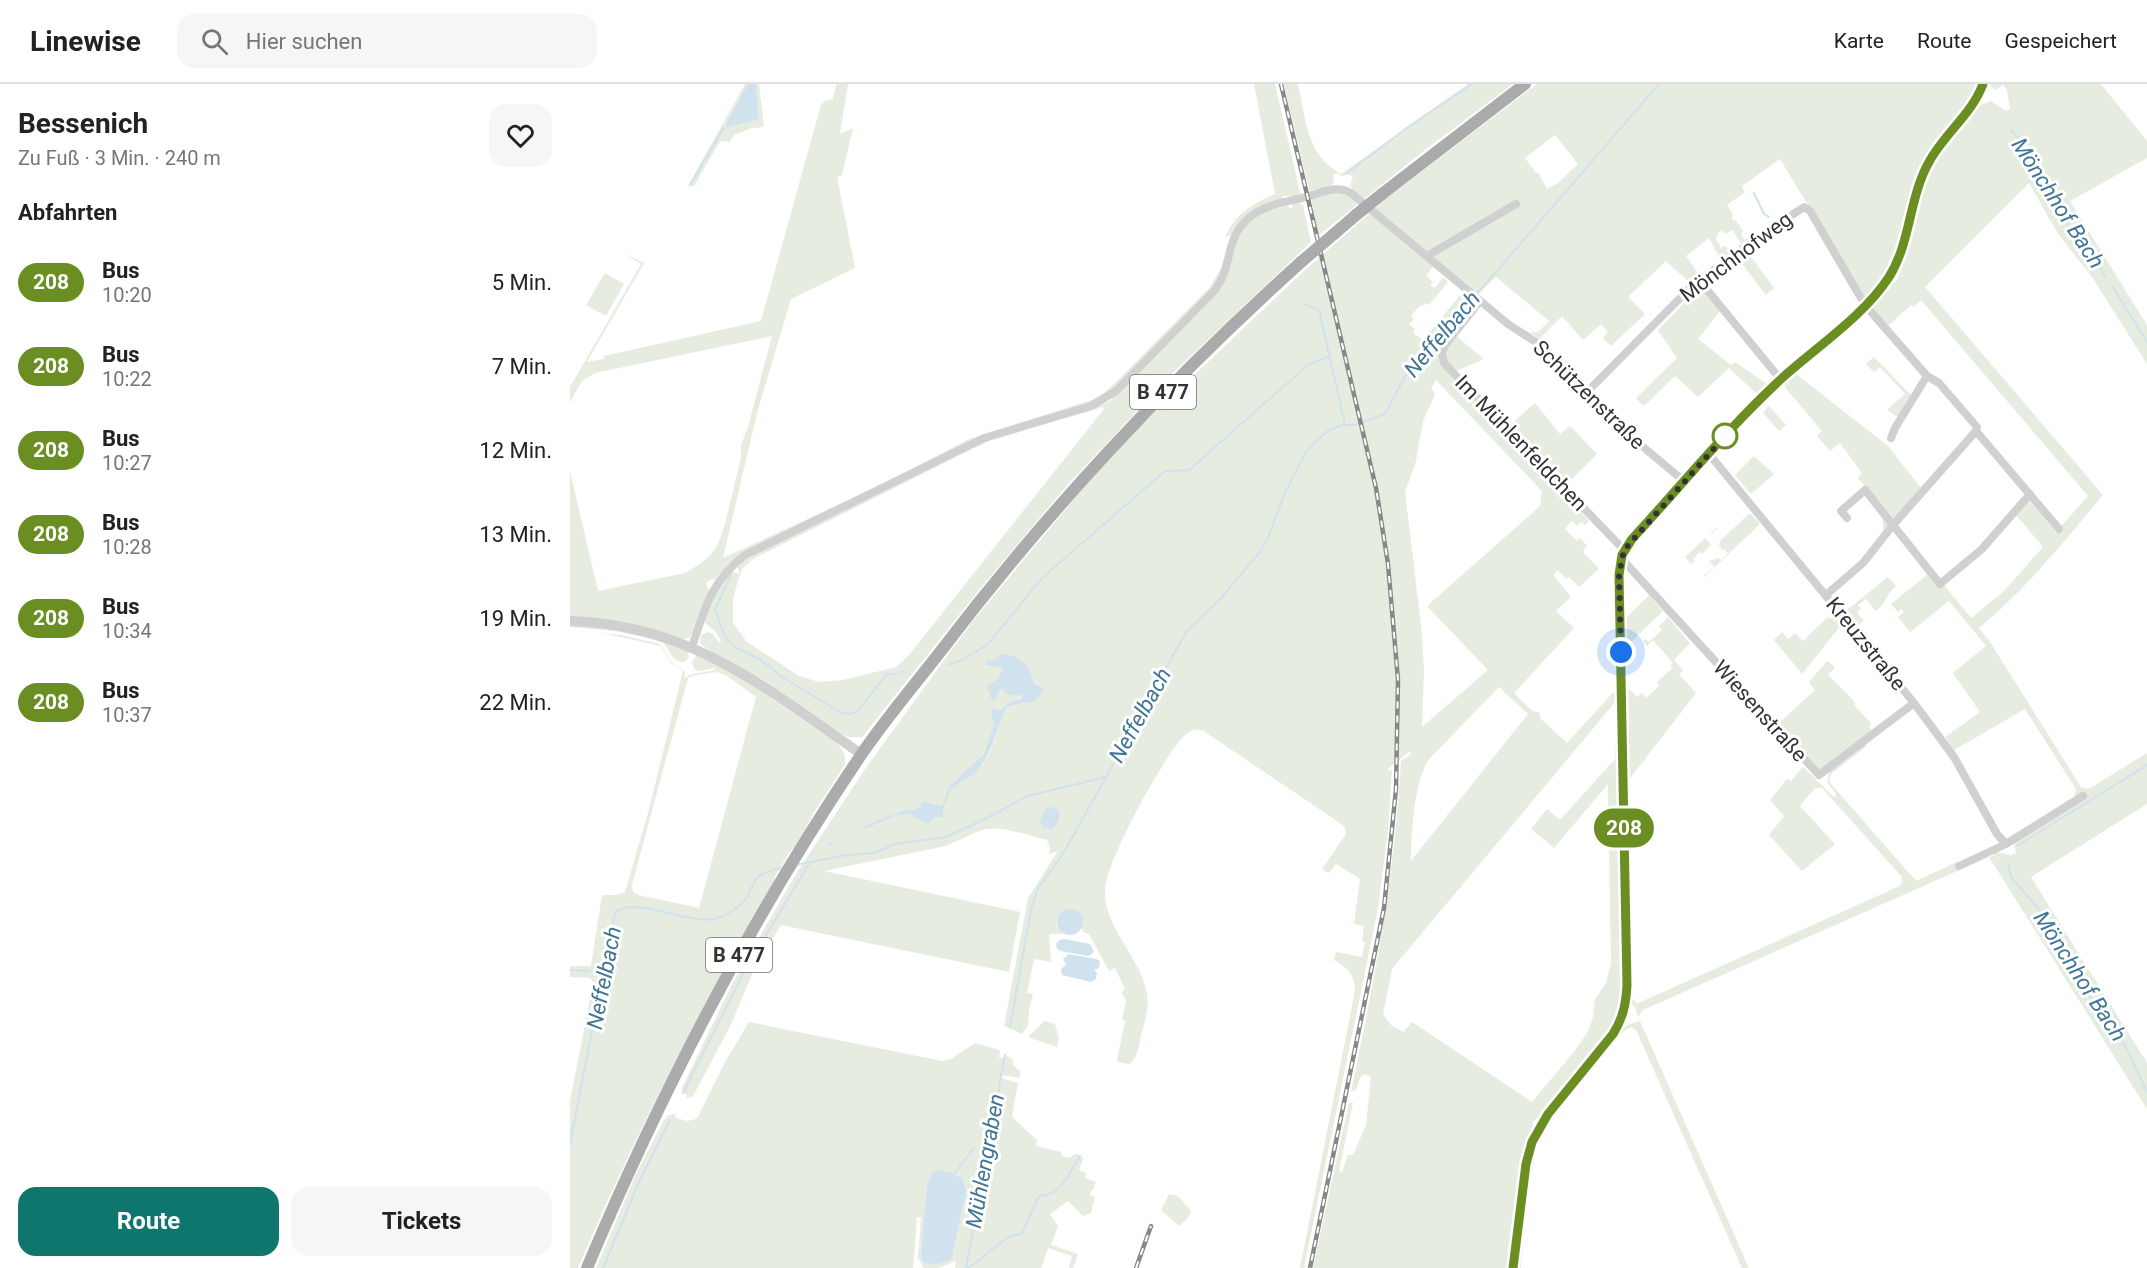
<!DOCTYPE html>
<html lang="de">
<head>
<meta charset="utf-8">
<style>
	:root { --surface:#fff; --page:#f6f6f6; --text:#222; --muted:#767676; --line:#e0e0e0; --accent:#0f766e }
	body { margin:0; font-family:Roboto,sans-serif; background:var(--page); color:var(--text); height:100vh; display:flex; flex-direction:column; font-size:22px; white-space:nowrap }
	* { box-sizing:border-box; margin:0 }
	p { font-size:20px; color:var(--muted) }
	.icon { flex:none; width:33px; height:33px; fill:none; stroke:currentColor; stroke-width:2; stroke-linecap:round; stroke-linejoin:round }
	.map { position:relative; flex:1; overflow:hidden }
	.panel { display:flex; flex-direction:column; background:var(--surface); width:570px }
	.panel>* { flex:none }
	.badge { padding:0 12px; border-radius:20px; font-size:21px; line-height:39px }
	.you { position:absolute; width:30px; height:30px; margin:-15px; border:4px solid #fff; border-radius:50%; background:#1a73e8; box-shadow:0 0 0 9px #1a73e833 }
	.map>.badge { position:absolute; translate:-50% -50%; box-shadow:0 0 0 3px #fff }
	h2 { padding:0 18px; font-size:22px; line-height:54px }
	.round { display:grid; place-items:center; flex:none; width:63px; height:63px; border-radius:18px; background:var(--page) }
	.head { display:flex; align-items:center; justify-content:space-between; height:102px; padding:0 18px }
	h1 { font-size:28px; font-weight:700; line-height:45px }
	.primary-button { display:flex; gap:12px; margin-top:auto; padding:12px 18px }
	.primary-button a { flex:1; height:69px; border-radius:18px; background:var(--accent); color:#fff; font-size:24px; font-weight:700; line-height:69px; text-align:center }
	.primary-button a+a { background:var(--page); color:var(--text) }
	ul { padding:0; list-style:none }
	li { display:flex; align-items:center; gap:18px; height:84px; padding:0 18px }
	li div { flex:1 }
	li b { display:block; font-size:22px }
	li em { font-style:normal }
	li .badge { min-width:66px; font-weight:700; text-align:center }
	header { display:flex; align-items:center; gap:36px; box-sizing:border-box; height:84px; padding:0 30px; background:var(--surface); border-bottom:2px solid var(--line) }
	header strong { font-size:28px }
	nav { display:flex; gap:33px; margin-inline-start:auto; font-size:21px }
	.search { width:420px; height:54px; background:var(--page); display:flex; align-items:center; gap:15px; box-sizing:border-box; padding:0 21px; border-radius:18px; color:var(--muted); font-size:22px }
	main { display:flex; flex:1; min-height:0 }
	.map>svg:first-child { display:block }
	.green { fill:#e6ecdf; fill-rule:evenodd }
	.water { fill:#cfe2ee }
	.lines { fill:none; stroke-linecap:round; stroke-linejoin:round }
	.stream { stroke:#cfe2ee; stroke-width:2 }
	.minor { stroke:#d0d0d0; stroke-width:8 }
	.tertiary { stroke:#d0d0d0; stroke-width:10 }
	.primary { stroke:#ababab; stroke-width:12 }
	.rail-casing { stroke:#888; stroke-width:4.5 }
	.rail { stroke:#fff; stroke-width:2; stroke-dasharray:7; stroke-linecap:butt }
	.primary-bridge { stroke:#ababab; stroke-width:12 }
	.line-casing { stroke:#fff; stroke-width:14 }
	.line { stroke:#6b8e23; stroke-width:9 }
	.walk { stroke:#333; stroke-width:6; stroke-dasharray:0 10.8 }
	.stop-dot { fill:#fff; stroke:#6b8e23; stroke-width:3 }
	.labels { text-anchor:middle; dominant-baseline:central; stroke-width:6; stroke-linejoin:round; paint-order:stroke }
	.shield { fill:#fff; stroke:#707070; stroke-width:1.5 }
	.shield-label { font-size:20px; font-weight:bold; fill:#333 }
	.street-label { font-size:21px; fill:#333; stroke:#fff }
	.water-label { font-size:22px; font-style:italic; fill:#3f7597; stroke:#fff }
</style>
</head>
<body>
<header>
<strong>Linewise</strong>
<div class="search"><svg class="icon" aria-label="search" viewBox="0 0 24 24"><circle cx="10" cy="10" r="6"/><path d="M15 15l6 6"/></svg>Hier suchen</div>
<nav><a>Karte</a><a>Route</a><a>Gespeichert</a></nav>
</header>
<main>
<section class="panel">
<div class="head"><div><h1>Bessenich</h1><p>Zu Fuß · 3 Min. · 240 m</p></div><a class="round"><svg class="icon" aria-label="heart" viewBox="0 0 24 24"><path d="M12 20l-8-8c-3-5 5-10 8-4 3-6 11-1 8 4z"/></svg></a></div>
<h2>Abfahrten</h2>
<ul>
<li><span class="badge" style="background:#6b8e23;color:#fff">208</span><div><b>Bus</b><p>10:20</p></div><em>5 Min.</em></li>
<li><span class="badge" style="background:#6b8e23;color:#fff">208</span><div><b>Bus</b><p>10:22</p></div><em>7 Min.</em></li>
<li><span class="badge" style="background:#6b8e23;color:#fff">208</span><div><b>Bus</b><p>10:27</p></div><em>12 Min.</em></li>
<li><span class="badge" style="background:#6b8e23;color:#fff">208</span><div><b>Bus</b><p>10:28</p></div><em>13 Min.</em></li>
<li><span class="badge" style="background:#6b8e23;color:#fff">208</span><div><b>Bus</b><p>10:34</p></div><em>19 Min.</em></li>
<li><span class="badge" style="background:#6b8e23;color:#fff">208</span><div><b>Bus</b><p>10:37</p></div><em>22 Min.</em></li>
</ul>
<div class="primary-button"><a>Route</a><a>Tickets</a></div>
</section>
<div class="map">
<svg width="1577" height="1184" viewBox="0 0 1577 1184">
	<rect width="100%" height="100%" fill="#fff"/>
	<!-- green -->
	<path class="green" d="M175 0H178L154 43 156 44 189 35 186 0H189L194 43 182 44 164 51 160 58 150 57 124 102H118Z
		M266 0H278L270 50 283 44 272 91 267 93 285 184 221 215 187 329 153 474 305 404 399 355 522 316 533 310 548 296 640 203 651 184 661 151 655 153C666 130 682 120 705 110L684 0H705L731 112H713L712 115 673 136 646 202 555 295 529 316 417 350 159 480 145 495 139 496 136 500 139 506 123 549 119 554 113 555 51 537 0 533V387L28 507 115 489C126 483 138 475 145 465 154 454 166 392 171 374V361L178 343 202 252 25 289 12 297 0 318V303L71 180 53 169 74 179 17 278 34 275V272L191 237 251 21 255 17 263 15Z
		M714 0H728C736 35 736 71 771 90L898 0H943L856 65 748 152 741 114 761 108 786 109 780 101 783 93 779 90 773 92 766 89 763 92 764 98 760 103 740 110Z
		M967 0H1410L1406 9 1377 46 1315 193 1295 215 1210 75 1172 102 1175 108 1157 121 1163 130 1162 135 1164 137 1166 136 1173 148 1171 149 1174 156 1177 154 1179 157 1173 162 1162 146 1155 150 1152 146 1148 149 1146 155 1151 164 1156 162 1160 168 1151 176 1139 154 1116 172 1130 192 1121 200 1096 177 1058 213 1075 230 1041 262 1033 254 1038 248 1031 240 1013 256 992 232 969 255 960 248H968L979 237 926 193 907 211 864 174 866 169 857 167 864 181 856 192 863 198 860 201 865 204 873 193 878 198 859 221 856 219 853 222 851 221 841 231 844 235 839 240 845 245 843 249 853 256 892 209 904 215V219L886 252 914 275 886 287 939 342 965 319 990 350 1000 342 1027 370 996 401 1013 419 1008 425 1019 437 1015 441 1011 438 1007 442 1002 437 995 445 1007 457 1010 454 1017 462 1014 465 1013 468 1029 485 1009 503 999 493 996 495 988 486 983 491 1001 513 986 527 1004 544 944 609 962 627 969 628 970 634 997 659 1047 604 1049 674 1046 678 1047 682H1049L1053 914 1038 951 972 1032 967 1034 962 1040 964 1043 940 1184H743L779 1018 783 1019 769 1087 772 1088 778 1071H783L796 1041 801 993 795 990 791 992 786 1006 781 1008C804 897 825 791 831 677L841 670 840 667 818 685 819 687 822 685 818 746 808 825 734 1184H730L785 907C785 891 777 883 764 876L766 868 792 873 795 858 792 857 794 842 784 840 790 795 766 780 759 789 752 785 776 750 775 743 770 739 632 646C625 645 620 646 615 651 594 671 537 776 535 805 533 845 572 873 577 911 579 924 575 938 571 951 569 961 568 973 559 980L548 978 547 976 555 937 552 936 556 916 551 908 555 905 545 884 539 887 519 850 513 848 512 844 513 839 488 831 486 841 493 850H479L481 878 464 875 457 909 463 910 459 926 458 942 452 950 434 942 458 814 488 767 479 770 480 763 477 756C461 752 431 742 416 745 401 749 387 759 371 763L254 787 450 828 439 888 211 841 183 888 162 938 127 1005 122 1013 116 1014 117 1011 112 1007V1004L162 900 226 790 295 685 402 538 511 407 564 348 734 187 817 114ZM985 51 1008 80 988 99 977 105 968 88 966 89 955 74ZM866 296 972 407 970 422 857 522 918 586 852 643 854 586 851 541 835 408 846 377 853 337 865 310 861 304ZM438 570C455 577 455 593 468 601L456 618 437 623C427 643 423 671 407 687 399 694 388 699 380 706 383 694 398 687 407 679 417 669 419 653 425 639L420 629 429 627 452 615 451 611 432 605 428 608 426 616 420 607 422 599 428 595 433 584 416 581C424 576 430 572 438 570ZM929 603 958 630 841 777C841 750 844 695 860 674ZM1046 617 1045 675 990 736 977 725 961 745 984 764 1038 700 1041 879 1036 899 1025 915 1023 933 1018 948 1003 969 962 1018 842 938 833 948 821 941 813 930 822 885ZM359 718 373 722V729L365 733 360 739C352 738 348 731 340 730 336 729 329 732 324 732L334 726 346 725 349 721Z
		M1419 0H1531L1577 57V74L1500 117 1577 241V280L1522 193 1488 150 1459 99 1355 203 1533 411C1494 458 1456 505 1409 544L1420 558 1511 703 1519 705 1577 669V720L1461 793 1577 979V1025L1419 773 1073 926 1068 933 1065 923 1060 918 1056 602 1067 613 1072 609 1076 614 1089 602 1087 598 1102 584 1100 582 1103 579 1083 556 1077 562 1073 557 1075 555 1079 558 1092 546 1089 542 1098 533 1093 527 1055 564 1054 536 1079 511 1120 559 1104 576 1113 586 1109 590 1126 609 1058 697 1062 912 1066 920 1330 802 1332 798V793L1252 704H1245L1230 722 1265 760 1232 787 1199 751 1214 732 1200 716 1217 695 1221 697 1233 683 1264 713 1266 710 1257 698 1260 686 1295 659 1297 662 1262 689 1259 695 1261 700 1346 797 1387 778 1391 783 1425 771V768L1441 771 1446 769 1444 761 1447 757 1504 714 1506 705 1455 625 1384 666 1375 653 1410 628 1383 589 1416 562 1379 517 1340 548 1328 533 1334 528 1331 525 1328 528 1321 520 1358 490 1369 504 1374 501 1401 534 1433 508 1473 463 1446 431 1458 418 1462 420 1486 448 1518 412 1351 216 1344 223 1341 221 1318 242 1303 224 1329 193 1344 130 1364 75 1406 23 1421 17 1436 27 1440 25 1437 6 1433 1 1425 6Z
		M723 118H729L733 121 741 158 605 287 500 398 409 506 292 653H277L259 643 130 560 131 551 139 548 143 550 149 559 151 557 146 548 135 539 134 534 145 508 161 487 169 490 168 482 176 474 407 359 513 328 540 317 645 211 666 157 677 140 693 128 718 121 719 124H722ZM533 323 534 325 339 571 326 583 273 596 249 598 229 592 177 558 163 539V515L167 500 172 485 183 475 404 364 422 356Z
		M1175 165 1204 204 1196 211 1167 173Z
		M35 189 54 200 36 232 16 221Z
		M1130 208 1136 210 1150 227 1128 255 1161 281 1165 278 1198 301 1188 311 1159 284 1128 313 1105 292 1075 321H1072L1066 314 1107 274 1088 246 1124 209Z
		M1304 273 1341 311 1327 333 1317 326 1335 310 1310 283 1304 288 1296 280Z
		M1226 290 1318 362 1351 404 1313 447 1312 424 1288 394 1292 389 1270 359 1260 367 1247 352 1252 347 1213 301Z
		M1199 322 1216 341 1209 347 1193 329Z
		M1184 372 1204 390 1181 410 1165 391Z
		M1180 429 1190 440 1134 493 1133 492 1144 483 1139 477 1149 474 1151 476 1158 469 1154 465 1152 467 1149 461 1150 457Z
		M1146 444 1147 445 1135 454 1141 461 1132 470 1130 468 1123 475 1125 477 1121 480 1115 473Z
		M1318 493 1326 502C1317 509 1316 519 1306 527L1296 515 1288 521 1291 525 1287 529 1294 536 1289 541 1277 526Z
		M1265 532 1272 540 1232 590 1204 556 1212 548 1218 555 1225 549 1233 557 1258 533 1260 535Z
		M0 540C40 542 77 549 115 564L118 566 119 573 115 578C101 579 100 565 92 557L45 547 0 543Z
		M0 546 50 551 90 560C96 566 97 573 102 578 106 583 111 583 115 588L114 593 117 594 119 591 145 586V584L129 587 125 586 122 578 127 571 156 583 265 658C272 665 278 672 274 682L246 725 227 760 219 769 204 794 206 795C132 921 65 1050 8 1184H0V1018L23 898 20 894 0 893V882H21L32 811H46L55 808 78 729 113 587 101 579 91 562 37 550ZM147 588 156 591 186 613 129 824 68 811 63 808 62 801 118 594 122 592Z
		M1257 577 1265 583 1258 591 1285 618 1284 621 1302 640 1299 642 1302 647 1253 685H1247L1208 640 1245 606 1239 598Z
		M474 937 485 940 489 954 487 963 458 953Z
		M1070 937 1179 1184H1172L1066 946 1061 943 1054 947 983 1033 970 1053 960 1093 951 1184H946L959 1084 968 1052 985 1027 1052 943Z
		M179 938 372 977 381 975 405 959 430 966 429 974 438 972 443 976V981L451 988 449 994 432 991 431 994 448 999 442 1032 444 1035 467 1056 466 1062 491 1068V1072L500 1074 505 1070 512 1072 513 1076 509 1086 516 1089 515 1094 526 1098 524 1101 525 1103 520 1108 521 1112 525 1113 521 1129 513 1132 498 1117 480 1130 488 1142 481 1161 508 1170 503 1184H499L502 1172 478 1164 471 1184H385L386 1177 368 1184H354L348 1174 351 1134 347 1133 343 1184H26L67 1088 94 1036 98 1031 105 1030V1033C113 1037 120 1039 128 1033L154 980Z
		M599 1110 608 1112 621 1127 618 1134 609 1142 591 1126Z"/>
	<!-- water -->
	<path class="water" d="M178 0H186L189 35 156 44 155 41Z
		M432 570C441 569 454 577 458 585 465 595 459 598 473 604 472 611 467 615 461 619L456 618 437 623C427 643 422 671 406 688 399 695 387 699 379 707L380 702 389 693 414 670 424 640 420 627 424 625 430 627 439 619 452 615 451 611H440L432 605 428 608 426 616 424 617 420 613V607L417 605V602L428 595 433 584 416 581V577L425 576Z
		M354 717 373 722 374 723 372 733H365L360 739H357L339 730 322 732 334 726 346 725Z
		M483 723 489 727V735L485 743 482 745 474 744 470 738 476 724Z
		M487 838a13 13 0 1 1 26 0a13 13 0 1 1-26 0Z
		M494 855 520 860 524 868 519 872 490 867 487 864 486 860 490 856Z
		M499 870 526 875 530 877 529 884 524 886 527 889 526 895 521 898 492 891 491 885 496 881 493 875Z
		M367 1086 380 1088 392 1094 396 1107 382 1173C375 1180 362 1182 354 1178L351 1171 357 1103 361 1091Z"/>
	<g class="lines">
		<!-- stream -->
		<path class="stream" d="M1441 46 1449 55 1461 79 1475 96 1485 120 1501 146 1523 172 1535 192
			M776 90 838 43 902 0
			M120 101 154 43
			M1184 109 1194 130 1199 133
			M1542 202 1577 258
			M906 211 1089 0
			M735 220 749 226 775 340
			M161 491 145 525 154 551 163 562 191 576 212 593 270 628 279 630 288 627 316 591 324 590
			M378 581 392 576 418 560 472 494 595 387 619 386 738 281 759 272
			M330 588H335
			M373 722 379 707
			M294 744 322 732
			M259 762 261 759
			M1447 762 1577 681
			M1438 780 1441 793 1473 830 1509 898 1554 960 1577 1008
			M225 781 277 771 305 769 325 760 375 753 409 738 458 712 536 693 616 548 650 515 689 469 697 456 715 409 737 366 759 346 773 341H784L815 330 838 287 902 215
			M1050 831 1052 903
			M0 886 19 887
			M25 887 33 888
			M440 943 461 826 468 804 493 770 536 693
			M1001 995 1035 953
			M113 1009 174 888 240 778
			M415 1050 422 1040
			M0 1060 45 829C62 811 117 840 143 835 155 833 171 823 177 813 181 806 183 798 188 793 195 787 205 785 214 784
			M951 1080 955 1061 962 1045
			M384 1090 404 1064
			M33 1184 69 1098 100 1036
			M396 1184 435 971
			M397 1184C417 1175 429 1152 451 1150L469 1112C493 1111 498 1090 510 1072"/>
		<!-- minor -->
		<path class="minor" d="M857 172 946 120
			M1129 196 1211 296
			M910 217 875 261 872 269 874 279 1054 466
			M1017 308 1121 203 1180 159 1234 123 1240 127 1295 221 1357 292 1325 344 1321 354
			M1406 347 1489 445
			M1139 370 1344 619 1384 673 1427 750 1436 760
			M1277 434 1271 427 1295 406 1370 500 1412 465 1460 410
			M1051 474 1249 691 1344 619
			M1256 511 1293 479 1323 441 1406 347 1407 343 1369 299 1357 292
			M122 563C135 524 141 497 175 471L414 354 521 322 546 307 645 206C655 193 657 179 661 163 672 124 704 120 737 113 752 109 766 100 781 109L938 240 975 264 1060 352 1115 398
			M1389 782 1436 760 1513 712"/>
		<!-- tertiary -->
		<path class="tertiary" d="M0 537C120 540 197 605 291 670
			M943 1184C946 1160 949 1135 952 1111 955 1091 956 1070 965 1052 991 1000 1056 964 1057 901L1049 491 1052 471 1062 455C1111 402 1158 345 1210 296 1246 263 1292 234 1319 193 1341 158 1339 113 1359 78 1374 50 1402 30 1413 0"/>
		<!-- primary -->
		<path class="primary" d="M812 110 955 0
			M764 150 786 131
			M17 1184C92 1006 182 832 291 671 314 637 341 605 367 572 478 426 595 301 731 178"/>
		<defs>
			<path id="rail" d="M711 0 806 404 818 480 828 596 826 705 814 824 740 1184
				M566 1184 581 1142"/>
		</defs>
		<!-- rail casing -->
		<use href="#rail" class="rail-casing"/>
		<!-- rail -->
		<use href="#rail" class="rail"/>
		<!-- primary-bridge -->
		<path class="primary-bridge" d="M786 131 812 110
			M731 178 764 150"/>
	</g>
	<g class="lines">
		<defs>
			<path id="line" d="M943 1184 956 1080 962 1058 978 1030 1043 950C1053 934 1056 920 1057 901L1049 491 1052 471 1062 455C1111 402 1157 345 1210 296 1245 264 1293 233 1319 193 1341 158 1339 113 1359 78 1374 50 1402 30 1413 0"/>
		</defs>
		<!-- line casing -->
		<use href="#line" class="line-casing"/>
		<!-- line -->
		<use href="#line" class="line"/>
		<!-- walk -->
		<path class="walk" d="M1051 568 1049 491 1054 466 1155 352"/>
	</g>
	<!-- markers -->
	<circle class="stop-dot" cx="1155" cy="352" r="12"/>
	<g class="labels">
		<!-- shield labels -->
		<g class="shield">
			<rect x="560" y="291" width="66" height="34" rx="4.5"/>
			<rect x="136" y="854" width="66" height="34" rx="4.5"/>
		</g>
		<g class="shield-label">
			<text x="593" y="308">B 477</text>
			<text x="169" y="871">B 477</text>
		</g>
		<!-- street labels -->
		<g class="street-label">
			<text transform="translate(1166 173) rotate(-37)">Mönchhofweg</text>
			<text transform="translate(1019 311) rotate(44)">Schützenstraße</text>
			<text transform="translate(951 359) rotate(46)">Im Mühlenfeldchen</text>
			<text transform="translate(1296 560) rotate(51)">Kreuzstraße</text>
			<text transform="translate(1190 627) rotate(48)">Wiesenstraße</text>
		</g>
		<!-- water labels -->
		<g class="water-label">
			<text transform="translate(1488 119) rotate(57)">Mönchhof Bach</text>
			<text transform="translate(872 250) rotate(-50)">Neffelbach</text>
			<text transform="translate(570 631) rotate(-61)">Neffelbach</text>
			<text transform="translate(1510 892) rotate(57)">Mönchhof Bach</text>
			<text transform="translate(34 894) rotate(-79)">Neffelbach</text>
			<text transform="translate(415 1077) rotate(-80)">Mühlengraben</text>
		</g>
	</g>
</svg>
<div class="you" style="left:1051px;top:568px"></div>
<b class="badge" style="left:1054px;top:744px;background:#6b8e23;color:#fff">208</b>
</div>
</main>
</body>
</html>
